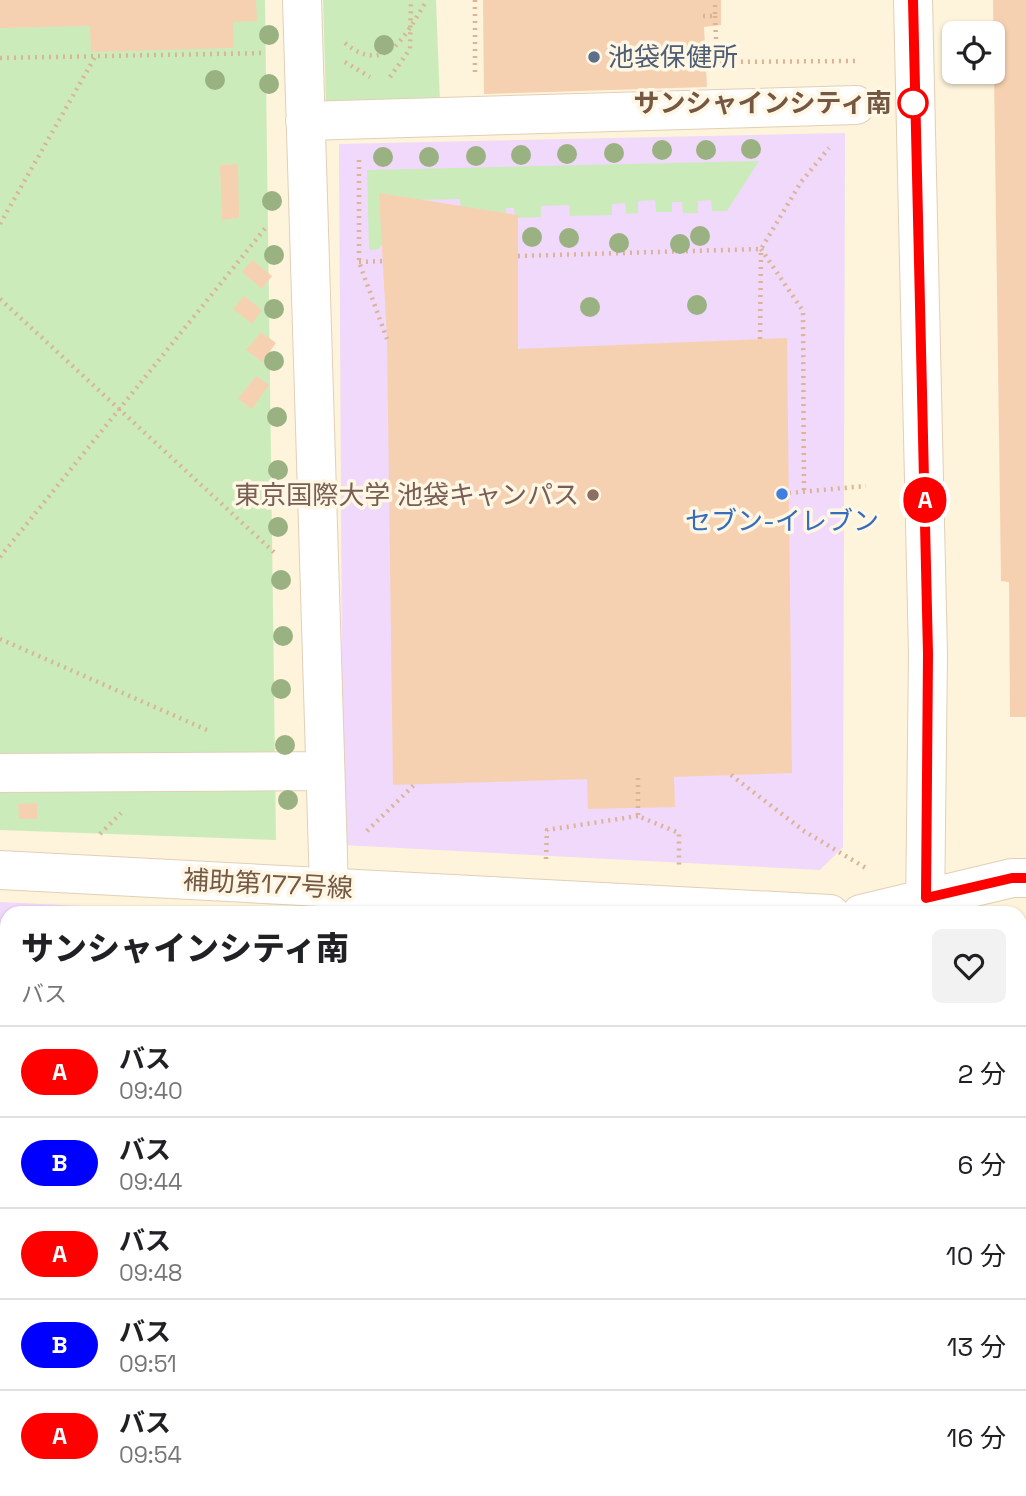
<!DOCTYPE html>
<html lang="ja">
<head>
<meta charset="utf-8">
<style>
	:root { --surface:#fff; --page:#f2f2f2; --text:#202124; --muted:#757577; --line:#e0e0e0 }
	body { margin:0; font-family:"Space Grotesk","Noto Sans JP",sans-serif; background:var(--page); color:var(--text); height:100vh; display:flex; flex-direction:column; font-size:26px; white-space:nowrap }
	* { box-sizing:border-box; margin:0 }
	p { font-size:23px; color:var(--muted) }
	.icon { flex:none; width:38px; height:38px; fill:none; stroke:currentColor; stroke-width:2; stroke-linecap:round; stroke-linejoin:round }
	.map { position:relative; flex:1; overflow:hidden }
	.side { position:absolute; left:0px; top:906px; width:1027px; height:590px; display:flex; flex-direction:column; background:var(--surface); border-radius:21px 21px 0 0; box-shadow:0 2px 5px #0004 }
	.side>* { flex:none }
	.badge { padding:0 14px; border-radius:23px; font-size:24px; line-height:46px }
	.fabs { position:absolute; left:942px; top:21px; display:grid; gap:14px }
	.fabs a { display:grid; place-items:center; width:63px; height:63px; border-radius:10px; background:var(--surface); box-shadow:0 2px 5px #0004; font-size:35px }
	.map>.badge { position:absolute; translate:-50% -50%; box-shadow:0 0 0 4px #fff }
	.round { display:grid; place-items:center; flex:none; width:74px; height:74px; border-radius:10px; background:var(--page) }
	.head { display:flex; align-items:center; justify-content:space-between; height:119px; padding:0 21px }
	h1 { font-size:33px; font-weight:800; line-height:52px }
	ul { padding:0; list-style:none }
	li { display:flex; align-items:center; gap:21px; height:91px; padding:0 21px; border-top:2px solid var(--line) }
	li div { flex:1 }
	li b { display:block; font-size:26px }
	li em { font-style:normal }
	li .badge { min-width:77px; font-weight:700; text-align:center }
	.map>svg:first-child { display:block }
	.education { fill:#f0d9fa }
	.green { fill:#cbecba }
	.building { fill:#f6d1b1 }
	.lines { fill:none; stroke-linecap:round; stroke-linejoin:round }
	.minor-casing { stroke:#e2cfb7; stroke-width:40 }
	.path { stroke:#dab495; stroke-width:4.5; stroke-dasharray:2 5; stroke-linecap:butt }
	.minor { stroke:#fff; stroke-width:38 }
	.tree { fill:#9ab282 }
	.line-casing { stroke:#fff; stroke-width:16 }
	.line { stroke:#f00; stroke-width:10 }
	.service-dot { fill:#5c6f8a; stroke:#fff6e4; stroke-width:2.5 }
	.stop-dot { fill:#fff; stroke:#f00; stroke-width:3.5 }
	.shop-dot { fill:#3f7fe0; stroke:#fff6e4; stroke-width:2.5 }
	.education-dot { fill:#8d6e63; stroke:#fff6e4; stroke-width:2.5 }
	.labels { text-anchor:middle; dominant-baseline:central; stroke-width:7; stroke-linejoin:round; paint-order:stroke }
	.service-label { font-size:26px; fill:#4e5e75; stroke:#fff6e4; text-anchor:start }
	.stop-label { font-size:26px; font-weight:bold; fill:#755843; stroke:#fff6e4; text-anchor:end }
	.education-label { font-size:26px; fill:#785e54; stroke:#fff6e4; text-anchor:end }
	.shop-label { font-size:26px; fill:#366cbe; stroke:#fff6e4 }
	.street-label { font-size:26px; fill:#755843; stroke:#fff6e4 }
</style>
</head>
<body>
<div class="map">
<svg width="1026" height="1496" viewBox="0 0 1026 1496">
	<rect width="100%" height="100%" fill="#fef3db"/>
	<!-- education -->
	<path class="education" d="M845 133 843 847 820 870 343 845 339 144Z
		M0 902 146 909V914H7V1489H136V1496H0Z"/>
	<!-- green -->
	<path class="green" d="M0 0H265L276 840 0 830Z
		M323 0H436L440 103 326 107Z
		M759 161 727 211H712L711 200 698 201V213H683L682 202H672V212H656L655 200 638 201V213L626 214 625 203 612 204V215L570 216 569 205 541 206V217L515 218 514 208H506V217L461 219 460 199 419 200 397 221 379 249 369 250 367 170Z
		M145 1489H855V1496H145Z"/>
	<!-- building -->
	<path class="building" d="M0 0H256L257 21 233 22 234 48 91 52 90 26 0 28Z
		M483 0H721V25L704 27 707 87 484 94Z
		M993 0H1026V717H1010L1009 582 1001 581Z
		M238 164 239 218 222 220 220 165Z
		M379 193 518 215V349L787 338 792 773 674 777 675 807 588 809 587 779 393 785 387 339Z
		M252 260 272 276 262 289 242 272Z
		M244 296 262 310 252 324 233 309Z
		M261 332 276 343 262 362 246 350Z
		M256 376 269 385 252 409 238 399Z
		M37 803V819H19L18 804Z
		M1020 942H1026V1312H1020Z
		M7 1353V1421H5L2 1354Z
		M1020 1361H1026V1496H1011V1489H1020Z
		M7 1489H114V1496H7Z"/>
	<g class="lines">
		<defs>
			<path id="minor" d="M302 0 329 888
				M913 0 928 654 925 914
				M305 121 856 105
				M0 773 325 771
				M0 870 830 914
				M861 914 1012 878H1026
				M913 1496 914 1489"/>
		</defs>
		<!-- minor casing -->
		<use href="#minor" class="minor-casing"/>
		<!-- path -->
		<path class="path" d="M475 0V76
			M703 16H715V0
			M715 16 717 62 856 61
			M345 43C387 78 407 32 427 0
			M0 58 265 53
			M345 62 370 77
			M390 77 410 49 411 0
			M359 160V262L387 339
			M0 224 95 57
			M761 249 803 311 804 491
			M518 256 761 249 801 182 829 148
			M359 262 384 261
			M0 299 277 555
			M760 339 761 250
			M789 493 866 486
			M0 557 267 226
			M0 639 207 730
			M731 775 804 831 869 870
			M638 778V816L679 833V868
			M367 831 414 785
			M100 834 121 813
			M546 859 547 830 638 816"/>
		<!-- minor -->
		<use href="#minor" class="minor"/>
	</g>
	<!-- trees -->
	<g class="tree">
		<circle cx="269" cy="35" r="10"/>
		<circle cx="384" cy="45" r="10"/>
		<circle cx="215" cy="80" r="10"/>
		<circle cx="269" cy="84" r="10"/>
		<circle cx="751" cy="149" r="10"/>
		<circle cx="662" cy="150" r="10"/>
		<circle cx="706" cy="150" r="10"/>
		<circle cx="614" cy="153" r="10"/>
		<circle cx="567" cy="154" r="10"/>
		<circle cx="521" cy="155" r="10"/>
		<circle cx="476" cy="156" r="10"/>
		<circle cx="383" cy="157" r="10"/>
		<circle cx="429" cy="157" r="10"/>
		<circle cx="272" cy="201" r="10"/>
		<circle cx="700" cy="236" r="10"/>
		<circle cx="532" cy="237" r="10"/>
		<circle cx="569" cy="238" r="10"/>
		<circle cx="619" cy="243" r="10"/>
		<circle cx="680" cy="244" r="10"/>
		<circle cx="274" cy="255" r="10"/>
		<circle cx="697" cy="305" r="10"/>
		<circle cx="590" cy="307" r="10"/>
		<circle cx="274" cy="309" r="10"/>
		<circle cx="274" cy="361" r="10"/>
		<circle cx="277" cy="417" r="10"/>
		<circle cx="278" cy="470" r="10"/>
		<circle cx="278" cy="527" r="10"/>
		<circle cx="281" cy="580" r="10"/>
		<circle cx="283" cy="636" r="10"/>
		<circle cx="281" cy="689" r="10"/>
		<circle cx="285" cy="745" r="10"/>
		<circle cx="288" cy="800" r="10"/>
	</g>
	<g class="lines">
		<defs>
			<path id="line" d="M913 0 928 654 926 898 1012 878H1026"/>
		</defs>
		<!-- line casing -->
		<use href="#line" class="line-casing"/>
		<!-- line -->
		<use href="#line" class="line"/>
	</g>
	<!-- markers -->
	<circle class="service-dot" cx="594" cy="57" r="7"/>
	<circle class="stop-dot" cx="913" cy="103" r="14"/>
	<circle class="shop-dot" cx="782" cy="494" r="7"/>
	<circle class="education-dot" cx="593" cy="495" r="7"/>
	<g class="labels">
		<!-- service labels -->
		<g class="service-label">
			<text x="608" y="57">池袋保健所</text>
		</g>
		<!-- stop labels -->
		<g class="stop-label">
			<text x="892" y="103">サンシャインシティ南</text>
		</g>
		<!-- education labels -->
		<g class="education-label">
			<text x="579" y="495">東京国際大学 池袋キャンパス</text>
		</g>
		<!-- shop labels -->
		<g class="shop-label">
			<text x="782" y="521">セブン-イレブン</text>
		</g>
		<!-- street labels -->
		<g class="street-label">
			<text transform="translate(268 884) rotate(3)">補助第177号線</text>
		</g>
	</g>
</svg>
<div class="fabs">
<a><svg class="icon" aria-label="locate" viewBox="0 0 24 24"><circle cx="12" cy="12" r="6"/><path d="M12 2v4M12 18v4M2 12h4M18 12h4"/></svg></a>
</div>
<b class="badge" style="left:925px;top:500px;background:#f00;color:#fff">A</b>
<section class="side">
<div class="head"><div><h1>サンシャインシティ南</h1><p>バス</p></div><a class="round"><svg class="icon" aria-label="heart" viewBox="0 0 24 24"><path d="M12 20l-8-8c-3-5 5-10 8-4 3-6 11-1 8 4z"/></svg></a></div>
<ul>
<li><span class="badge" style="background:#f00;color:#fff">A</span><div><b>バス</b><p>09:40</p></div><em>2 分</em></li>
<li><span class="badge" style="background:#00f;color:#fff">B</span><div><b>バス</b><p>09:44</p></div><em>6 分</em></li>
<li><span class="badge" style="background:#f00;color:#fff">A</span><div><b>バス</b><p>09:48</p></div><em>10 分</em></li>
<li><span class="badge" style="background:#00f;color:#fff">B</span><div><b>バス</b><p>09:51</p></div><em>13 分</em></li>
<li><span class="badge" style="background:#f00;color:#fff">A</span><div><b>バス</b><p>09:54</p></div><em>16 分</em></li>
</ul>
</section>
</div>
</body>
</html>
